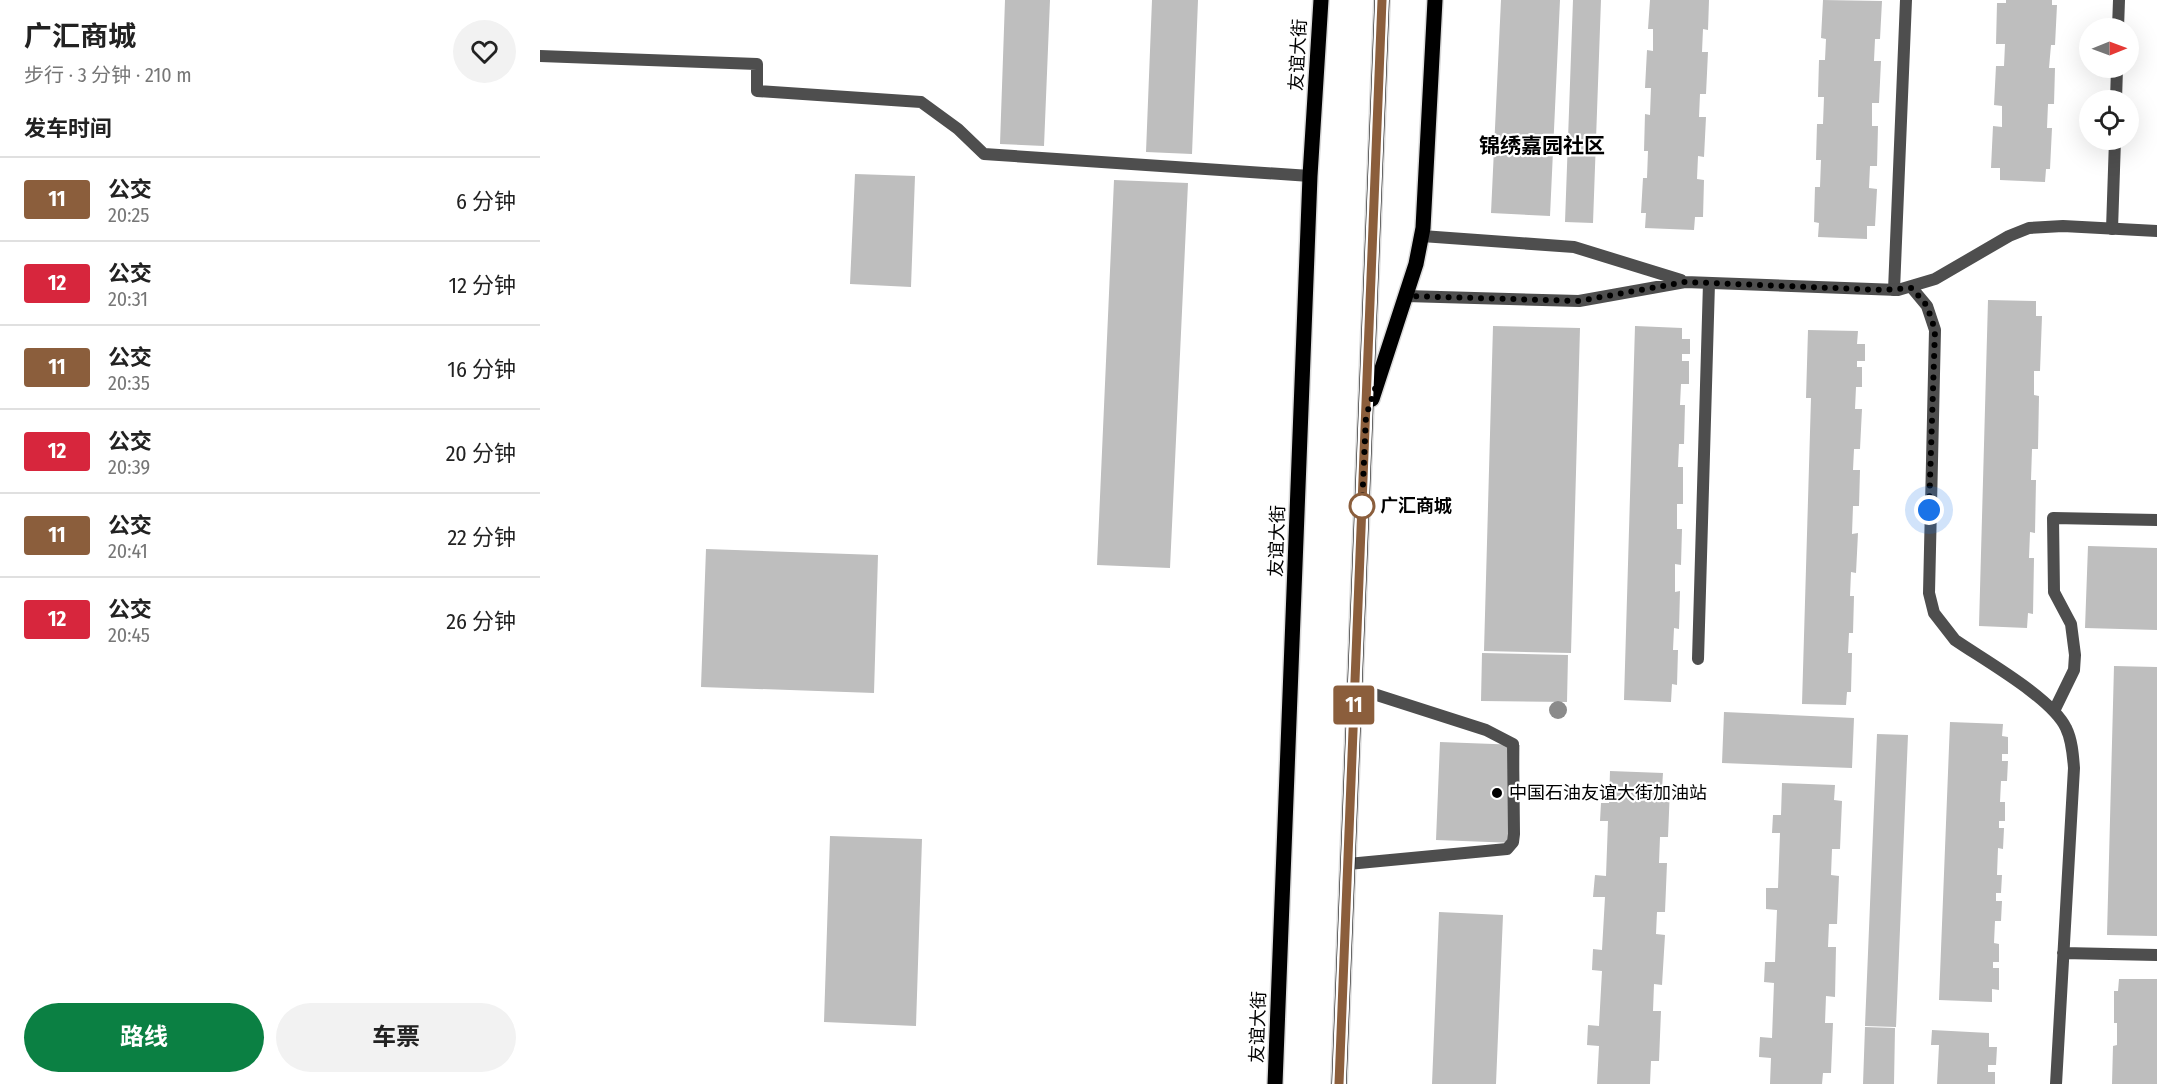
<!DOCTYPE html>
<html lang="zh">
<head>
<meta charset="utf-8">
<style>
	:root { --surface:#fff; --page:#f2f2f2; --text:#222; --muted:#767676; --line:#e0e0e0; --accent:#0b8043 }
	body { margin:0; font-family:"Fira Sans Condensed","Noto Sans SC",sans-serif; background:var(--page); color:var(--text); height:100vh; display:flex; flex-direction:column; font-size:22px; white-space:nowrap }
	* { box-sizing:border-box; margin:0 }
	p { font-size:20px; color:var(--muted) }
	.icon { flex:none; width:33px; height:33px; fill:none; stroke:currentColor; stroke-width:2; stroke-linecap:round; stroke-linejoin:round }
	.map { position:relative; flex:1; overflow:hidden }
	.side { display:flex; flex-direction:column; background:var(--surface); width:540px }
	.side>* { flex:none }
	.badge { padding:0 12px; border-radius:4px; font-size:21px; line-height:39px }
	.needle { width:39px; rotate:89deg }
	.fabs { position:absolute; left:1539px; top:18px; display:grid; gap:12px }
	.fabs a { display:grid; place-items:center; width:60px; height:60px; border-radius:50%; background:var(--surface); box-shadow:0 6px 24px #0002; font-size:30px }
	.you { position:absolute; width:30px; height:30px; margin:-15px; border:4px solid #fff; border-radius:50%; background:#1a73e8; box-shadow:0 0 0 9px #1a73e833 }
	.map>.badge { position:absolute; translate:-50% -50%; box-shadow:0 0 0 3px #fff }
	h2 { padding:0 24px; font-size:22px; line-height:54px }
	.round { display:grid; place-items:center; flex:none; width:63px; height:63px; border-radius:32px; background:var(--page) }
	.head { display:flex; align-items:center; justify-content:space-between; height:102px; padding:0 24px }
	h1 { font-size:28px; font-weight:700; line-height:45px }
	.primary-button { display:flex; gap:12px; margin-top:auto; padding:12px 24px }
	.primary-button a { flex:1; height:69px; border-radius:36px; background:var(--accent); color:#fff; font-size:24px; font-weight:700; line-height:69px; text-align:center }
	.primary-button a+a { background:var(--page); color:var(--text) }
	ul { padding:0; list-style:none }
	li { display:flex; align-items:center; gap:18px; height:84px; padding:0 24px; border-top:2px solid var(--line) }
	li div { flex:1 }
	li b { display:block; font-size:22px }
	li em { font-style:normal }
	li .badge { min-width:66px; font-weight:700; text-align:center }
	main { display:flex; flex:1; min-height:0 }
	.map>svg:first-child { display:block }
	.building { fill:#bebebe }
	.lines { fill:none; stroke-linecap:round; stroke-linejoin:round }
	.primary-casing { stroke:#dbdbdb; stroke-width:18 }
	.service { stroke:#4e4e4e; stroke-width:12 }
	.minor { stroke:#4e4e4e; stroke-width:12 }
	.primary { stroke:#000; stroke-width:15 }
	.tree { fill:#8b8b8b }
	.line-casing { stroke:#fff; stroke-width:14 }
	.line { stroke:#8b5e3c; stroke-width:9 }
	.walk { stroke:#000; stroke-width:6; stroke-dasharray:0 10.8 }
	.stop-dot { fill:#fff; stroke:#8b5e3c; stroke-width:3 }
	.poi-dot { fill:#000; stroke:#fff; stroke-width:2 }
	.labels { text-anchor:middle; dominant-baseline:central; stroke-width:4.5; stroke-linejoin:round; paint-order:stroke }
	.street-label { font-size:18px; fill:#000; stroke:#fff }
	.stop-label { font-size:18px; font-weight:bold; fill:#000; stroke:#fff; text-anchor:start }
	.poi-label { font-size:18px; fill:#000; stroke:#fff; text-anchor:start }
	.quarter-label { font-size:21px; font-weight:bold; fill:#000; stroke:#fff }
</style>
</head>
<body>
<main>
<section class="side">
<div class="head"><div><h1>广汇商城</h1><p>步行 · 3 分钟 · 210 m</p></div><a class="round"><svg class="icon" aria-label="heart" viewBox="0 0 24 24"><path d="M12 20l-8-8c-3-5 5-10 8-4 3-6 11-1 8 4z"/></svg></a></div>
<h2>发车时间</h2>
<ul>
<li><span class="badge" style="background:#8b5e3c;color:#fff">11</span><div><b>公交</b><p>20:25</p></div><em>6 分钟</em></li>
<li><span class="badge" style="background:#d7263d;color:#fff">12</span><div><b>公交</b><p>20:31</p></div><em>12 分钟</em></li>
<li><span class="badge" style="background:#8b5e3c;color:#fff">11</span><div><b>公交</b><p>20:35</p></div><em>16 分钟</em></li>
<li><span class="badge" style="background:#d7263d;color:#fff">12</span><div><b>公交</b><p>20:39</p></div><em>20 分钟</em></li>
<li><span class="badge" style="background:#8b5e3c;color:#fff">11</span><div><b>公交</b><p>20:41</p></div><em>22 分钟</em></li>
<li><span class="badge" style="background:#d7263d;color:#fff">12</span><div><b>公交</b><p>20:45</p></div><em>26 分钟</em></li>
</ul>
<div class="primary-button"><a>路线</a><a>车票</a></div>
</section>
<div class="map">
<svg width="1617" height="1084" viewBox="0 0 1617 1084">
	<rect width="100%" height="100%" fill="#fff"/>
	<!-- building -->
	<path class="building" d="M465 0H510L504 146 460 144Z
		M612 0H658L652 154 606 152Z
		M961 0H1020L1010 216 951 213Z
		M1033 0H1061L1053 223 1025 222Z
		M1110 0H1169L1168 30 1163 29 1162 52H1168L1166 94H1160L1159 117H1166L1164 157 1158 156 1157 179 1164 180 1163 217H1155L1154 230 1105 228 1106 213H1101L1103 178H1107L1108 151H1104L1105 114 1110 115 1111 88H1105L1107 50 1113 51V29H1108Z
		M1283 0 1342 1 1340 39H1335L1334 61H1341L1339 103H1332V126H1338L1337 166H1330L1329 188 1337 189 1335 226H1327V239L1278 237 1279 223 1274 222 1275 187H1280L1281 160H1276L1277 124H1283L1284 97H1278L1279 60H1285L1286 39 1281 38Z
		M1466 0H1512V5H1517L1515 45H1511L1509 68H1515L1514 104H1508L1507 128H1512L1510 169H1506L1505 182 1460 180V168H1451L1453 126 1462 127V106L1454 105 1456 66H1464L1465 44H1456L1457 3H1466Z
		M315 174 375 176 371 287 310 284Z
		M574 180 648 183 630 568 557 565Z
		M1448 300 1496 301V316H1502L1500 371H1494V395L1499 396 1498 449H1492L1491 480H1496L1495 533 1490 532 1489 558H1494L1493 614 1488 613 1487 628 1439 626Z
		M953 326 1040 328 1031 653 944 651Z
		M1095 326 1142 328V339H1150V354H1142V361H1149V384H1141L1140 405H1145L1144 444H1139L1138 467H1143V504H1137V529H1142L1141 565 1135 564V592L1140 591 1139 629 1134 628 1133 650H1138L1137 685 1132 684 1131 702 1084 700Z
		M1268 330 1318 331 1317 344H1325V361H1317V367H1322V387H1316L1315 409H1322L1320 449H1314L1313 470H1320L1319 506H1313L1312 534 1318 533 1316 573 1311 572 1310 596H1314L1313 633H1309L1308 653H1312L1311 692H1307L1306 705 1262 704 1271 398H1266Z
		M1548 546 1617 548V630L1545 628Z
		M166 549 338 555 334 693 161 687Z
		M942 653 1028 655 1027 702 941 701Z
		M1574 666 1617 667V936L1567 935Z
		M1184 712 1314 718 1312 768 1182 763Z
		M1410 722 1463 724 1462 736 1468 737V754H1462V761H1468L1467 781H1461L1460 802H1465V821H1459V828H1464L1463 849 1458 848 1457 875H1462L1461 893H1456V901H1462L1461 921H1455L1454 943 1459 944V962H1453V968H1459V990L1452 989V1002L1399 1000Z
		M1337 734 1368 735 1356 1027 1325 1026Z
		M900 742 980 745 976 843 896 840Z
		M1070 771 1123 773 1122 788H1130L1128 837H1120L1119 863H1127L1125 912H1117L1116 934 1125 935 1122 985 1114 984 1113 1011H1121L1119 1061H1111L1110 1084H1057L1059 1046 1047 1045 1048 1025 1059 1026 1062 971 1052 970 1053 949 1062 950 1065 897H1053L1055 875 1066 876 1068 821H1060L1061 803H1069Z
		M1242 783 1295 785 1294 800 1302 801 1300 849H1292L1291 875 1299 876 1297 924H1289L1288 947H1296L1295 997 1286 996 1285 1023H1293L1291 1073H1283L1282 1084H1230L1231 1058 1219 1057 1220 1037 1232 1038 1234 983 1224 982 1225 962H1235L1237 910 1226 909V888H1238L1240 833H1232L1233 815H1241Z
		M290 836 382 839 376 1026 284 1022Z
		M899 912 963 915 956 1084H892Z
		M1579 979H1617V1084H1572L1573 1046 1577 1045V1023H1574V991H1578Z
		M1325 1027 1355 1028 1354 1084H1323Z
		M1392 1030 1449 1033V1047H1457L1456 1065H1448V1072H1455V1084H1397L1399 1045H1391Z"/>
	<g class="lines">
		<defs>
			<path id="primary" d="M832 399 876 264 883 228 895 0
				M735 1084 770 176 781 0
				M799 1084 842 0"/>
		</defs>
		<!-- primary casing -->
		<use href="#primary" class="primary-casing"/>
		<!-- service -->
		<path class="service" d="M1578 28 1579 0
			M1576 100 1577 68
			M1572 229 1575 140
			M1372 288 1387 306 1395 330 1389 593 1394 613 1415 640C1444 660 1512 698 1526 728 1532 740 1533 755 1534 768L1516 1084
			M1354 290 1366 0
			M1158 659 1169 283
			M1514 711 1534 670 1535 655 1531 624 1514 592 1513 518 1617 520
			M808 864 967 849 973 842 974 834 973 744 946 730 815 688
			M1523 953 1617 955"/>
		<!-- minor -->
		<path class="minor" d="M0 56 217 64V91L381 102 418 129 444 154 770 176
			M882 236 1034 247 1141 280
			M866 296 1039 301 1145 282 1358 290 1395 279 1469 236 1489 228 1523 226 1617 231"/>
		<!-- primary -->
		<use href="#primary" class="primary"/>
	</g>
	<!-- trees -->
	<circle class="tree" cx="1018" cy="710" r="9"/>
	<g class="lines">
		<defs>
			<path id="line" d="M799 1084 842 0"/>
		</defs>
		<!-- line casing -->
		<use href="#line" class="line-casing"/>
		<!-- line -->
		<use href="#line" class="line"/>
		<!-- walk -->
		<path class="walk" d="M822 506 826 416 866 296 1039 301 1145 282 1343 290 1372 288 1387 306 1395 330 1389 510"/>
	</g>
	<!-- markers -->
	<circle class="stop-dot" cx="822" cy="506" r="12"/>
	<circle class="poi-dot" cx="957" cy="793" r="6"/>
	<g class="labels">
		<!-- street labels -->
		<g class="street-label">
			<text transform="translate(758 55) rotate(-87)">友谊大街</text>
			<text transform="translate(737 541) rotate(-88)">友谊大街</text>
			<text transform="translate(718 1027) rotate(-88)">友谊大街</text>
		</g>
		<!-- stop labels -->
		<g class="stop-label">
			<text x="840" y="506">广汇商城</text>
		</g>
		<!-- poi labels -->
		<g class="poi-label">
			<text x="969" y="793">中国石油友谊大街加油站</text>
		</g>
		<!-- quarter labels -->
		<g class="quarter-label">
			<text x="1002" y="146">锦绣嘉园社区</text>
		</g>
	</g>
</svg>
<div class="fabs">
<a><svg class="needle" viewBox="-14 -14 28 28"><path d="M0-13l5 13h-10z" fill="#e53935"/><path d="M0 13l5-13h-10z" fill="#767676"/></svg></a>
<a><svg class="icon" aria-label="locate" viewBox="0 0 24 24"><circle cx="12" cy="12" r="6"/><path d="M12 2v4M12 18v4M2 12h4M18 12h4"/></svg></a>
</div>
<div class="you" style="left:1389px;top:510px"></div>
<b class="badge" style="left:814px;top:705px;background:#8b5e3c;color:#fff">11</b>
</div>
</main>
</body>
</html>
